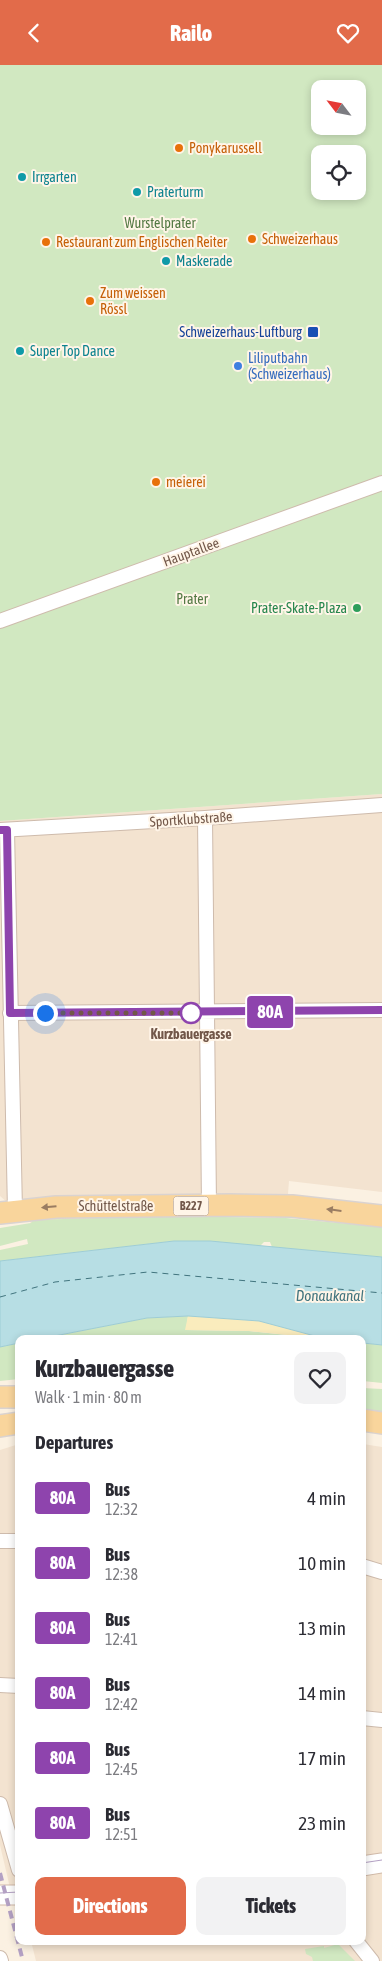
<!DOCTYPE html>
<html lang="en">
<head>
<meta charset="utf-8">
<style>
	:root { --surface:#fff; --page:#f2f2f3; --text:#2b2b33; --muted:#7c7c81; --accent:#e26b4a }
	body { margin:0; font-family:"Asap Condensed",sans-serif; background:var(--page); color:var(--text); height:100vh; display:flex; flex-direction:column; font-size:19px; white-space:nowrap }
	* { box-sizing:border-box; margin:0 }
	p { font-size:16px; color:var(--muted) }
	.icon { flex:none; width:28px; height:28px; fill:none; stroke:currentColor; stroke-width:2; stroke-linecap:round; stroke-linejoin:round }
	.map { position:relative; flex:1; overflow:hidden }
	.panel { position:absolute; left:15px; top:1270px; width:351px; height:610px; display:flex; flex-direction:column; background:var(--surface); border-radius:10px; box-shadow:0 2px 8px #0003 }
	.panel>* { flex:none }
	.badge { padding:0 10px; border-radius:4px; font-size:18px; line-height:32px }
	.needle { width:32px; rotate:302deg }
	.controls { position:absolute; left:311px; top:15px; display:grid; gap:10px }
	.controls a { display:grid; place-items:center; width:55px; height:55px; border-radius:10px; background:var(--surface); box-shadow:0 2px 8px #0003; font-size:25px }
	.you { position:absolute; width:25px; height:25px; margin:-12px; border:4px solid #fff; border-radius:50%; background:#1a73e8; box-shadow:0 0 0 8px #1a73e833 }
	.map>.badge { position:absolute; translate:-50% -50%; box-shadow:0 0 0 2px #fff }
	h2 { padding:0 20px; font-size:19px; line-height:45px }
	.round { display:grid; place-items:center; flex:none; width:52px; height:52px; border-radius:10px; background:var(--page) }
	.headline { display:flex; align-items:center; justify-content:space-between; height:85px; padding:0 20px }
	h1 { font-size:24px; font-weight:800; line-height:38px }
	.action { display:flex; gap:10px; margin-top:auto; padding:10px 20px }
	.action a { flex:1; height:58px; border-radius:10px; background:var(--accent); color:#fff; font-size:20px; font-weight:800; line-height:58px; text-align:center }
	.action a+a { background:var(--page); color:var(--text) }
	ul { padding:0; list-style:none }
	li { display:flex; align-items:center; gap:15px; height:65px; padding:0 20px }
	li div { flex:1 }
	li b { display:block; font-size:19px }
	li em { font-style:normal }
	li .badge { min-width:55px; font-weight:700; text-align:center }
	header { display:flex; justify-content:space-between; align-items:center; height:65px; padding:0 20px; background:var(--accent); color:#fff; font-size:22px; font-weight:800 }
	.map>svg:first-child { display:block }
	.residential { fill:#f3e3d0 }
	.green { fill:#d1e8c1; fill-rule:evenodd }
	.sand { fill:#faecbd }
	.water { fill:#b7dee4; stroke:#9ecdd5 }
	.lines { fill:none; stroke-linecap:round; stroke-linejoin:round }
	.ferry { stroke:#41747e; stroke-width:1; stroke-dasharray:6 5; stroke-linecap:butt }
	.street-casing { stroke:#cebbac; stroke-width:16 }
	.secondary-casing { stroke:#d1baa9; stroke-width:21 }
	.primary-casing { stroke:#dad3d0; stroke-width:24 }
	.street { stroke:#fff; stroke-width:14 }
	.secondary { stroke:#fff; stroke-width:19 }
	.primary { stroke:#f9d59c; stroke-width:21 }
	.tram { stroke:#b4a1c4; stroke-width:1 }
	.rail { stroke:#b4a1c4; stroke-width:4; stroke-dasharray:8 5; stroke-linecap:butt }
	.oneway { fill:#9a7d62 }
	.line-casing { stroke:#fff; stroke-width:11 }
	.line { stroke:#8e44ad; stroke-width:8 }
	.walk { stroke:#725749; stroke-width:5; stroke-dasharray:0 9 }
	.food-dot { fill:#e8710a; stroke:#fff5e8; stroke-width:2 }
	.culture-dot { fill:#0f9aa8; stroke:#fff5e8; stroke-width:2 }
	.transit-dot { fill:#1a4fb4; stroke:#fff5e8; stroke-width:2 }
	.shop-dot { fill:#3f7fe0; stroke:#fff5e8; stroke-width:2 }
	.leisure-dot { fill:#2e9e5b; stroke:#fff5e8; stroke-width:2 }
	.stop-dot { fill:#fff; stroke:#8e44ad; stroke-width:2.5 }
	.labels { text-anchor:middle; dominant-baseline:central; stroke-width:4; stroke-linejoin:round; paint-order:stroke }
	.shield { fill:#fff5e8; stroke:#9c8679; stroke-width:1 }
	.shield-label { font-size:12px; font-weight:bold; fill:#725749 }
	.food-label { font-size:14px; fill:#c56008; stroke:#fff5e8; text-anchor:start }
	.culture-label { font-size:14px; fill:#0d838f; stroke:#fff5e8; text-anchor:start }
	.park-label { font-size:14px; fill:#527842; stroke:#fff5e8 }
	.transit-label { font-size:14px; fill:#164399; stroke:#fff5e8; text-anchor:end }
	.shop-label { font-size:14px; fill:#366cbe; stroke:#fff5e8; text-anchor:start }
	.street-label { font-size:14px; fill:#725749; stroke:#fff5e8 }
	.leisure-label { font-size:14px; fill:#27864d; stroke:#fff5e8; text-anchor:end }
	.stop-label { font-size:14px; font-weight:bold; fill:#725749; stroke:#fff5e8 }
	.water-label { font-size:15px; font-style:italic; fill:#41747e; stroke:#fff5e8 }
</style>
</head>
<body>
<header><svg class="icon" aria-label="back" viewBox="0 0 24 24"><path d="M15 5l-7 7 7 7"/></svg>Railo<svg class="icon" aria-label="heart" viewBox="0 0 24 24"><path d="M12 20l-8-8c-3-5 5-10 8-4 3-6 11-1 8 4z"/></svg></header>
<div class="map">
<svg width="382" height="1896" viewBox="0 0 382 1896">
	<rect width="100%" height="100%" fill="#fbf1e2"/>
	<!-- residential -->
	<path class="residential" d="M382 729V1127L289 1116 286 1153 159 1151 31 1158 0 1131V756Z
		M19 1379V1840H14L0 1780V1385Z
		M363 1379 382 1382V1896H36L31 1876H362Z"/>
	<!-- green -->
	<path class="green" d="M0 0H382V729L0 756ZM320 24H358V61H320ZM320 89H358V126H320Z
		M159 1151 286 1153 382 1162V1192L272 1182 270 1177H264L259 1182 210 1176H174L0 1196V1185L28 1179 27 1174 0 1181V1163L31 1158 33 1155Z
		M188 1251 186 1265 249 1266 324 1274H39L147 1253Z
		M19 1278V1314L0 1316V1282Z
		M362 1278 382 1280V1318L363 1316Z
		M362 1323 382 1324V1349L363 1346Z
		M338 1879 355 1896H313L312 1892 306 1889 305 1884 324 1881V1883Z"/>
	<!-- sand -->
	<path class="sand" d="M188 1251 259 1256 326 1274 249 1266 185 1265Z"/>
	<!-- water -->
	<path class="water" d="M174 1176H210L382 1192V1280L363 1278 362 1274H326L259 1256 188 1251 147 1253 39 1274H19V1278L0 1282V1196Z"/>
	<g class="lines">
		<!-- ferry -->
		<path class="ferry" d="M0 1232 55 1217 148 1207 382 1228"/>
		<defs>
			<path id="street" d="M0 556 382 418
				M205 753 209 1141
				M0 765 205 753 382 740
				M7 765 15 1146
				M10 948 382 945
				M0 1476H19
				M362 1501 382 1507
				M0 1620 19 1621
				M362 1653 382 1655
				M0 1739 19 1805
				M356 1876 372 1896
				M0 1893 1 1896"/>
			<path id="secondary" d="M362 1801 382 1798
				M0 1830H19"/>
			<path id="primary" d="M0 1148 56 1142 230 1140 292 1141 382 1151
				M0 1332H19
				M362 1355 382 1358
				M0 1361 19 1358"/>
		</defs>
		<!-- street casing -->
		<use href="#street" class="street-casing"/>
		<!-- secondary casing -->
		<use href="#secondary" class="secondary-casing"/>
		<!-- primary casing -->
		<use href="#primary" class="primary-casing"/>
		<!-- street -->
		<use href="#street" class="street"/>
		<!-- secondary -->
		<use href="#secondary" class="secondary"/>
		<!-- primary -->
		<use href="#primary" class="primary"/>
		<!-- tram -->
		<path class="tram" d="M362 1798 382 1795
			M0 1828 19 1827"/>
		<!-- rail -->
		<path class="rail" d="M0 1808 23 1896"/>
	</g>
	<!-- one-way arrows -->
	<defs><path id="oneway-solid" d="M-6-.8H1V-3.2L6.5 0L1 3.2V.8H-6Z" transform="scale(1.25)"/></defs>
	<g class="oneway">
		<use href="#oneway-solid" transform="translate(49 1142) rotate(175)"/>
		<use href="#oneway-solid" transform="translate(334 1145) rotate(-173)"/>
	</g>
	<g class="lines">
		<defs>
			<path id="line" d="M0 765H7L10 948 382 945"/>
		</defs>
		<!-- line casing -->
		<use href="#line" class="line-casing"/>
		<!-- line -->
		<use href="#line" class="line"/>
		<!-- walk -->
		<path class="walk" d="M45 948H191"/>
	</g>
	<!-- markers -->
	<g class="food-dot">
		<circle cx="179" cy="83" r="5"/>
		<circle cx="252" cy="174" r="5"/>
		<circle cx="46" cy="177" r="5"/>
		<circle cx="90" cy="236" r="5"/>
		<circle cx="156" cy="417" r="5"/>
	</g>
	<g class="culture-dot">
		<circle cx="22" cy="112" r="5"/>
		<circle cx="137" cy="127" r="5"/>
		<circle cx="166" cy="196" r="5"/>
		<circle cx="20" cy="286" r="5"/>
	</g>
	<rect class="transit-dot" x="307" y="261" width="12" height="12" rx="2.5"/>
	<circle class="shop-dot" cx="238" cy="301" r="5"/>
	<circle class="leisure-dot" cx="357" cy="543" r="5"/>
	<circle class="stop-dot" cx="191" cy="948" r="10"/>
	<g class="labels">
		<!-- shield labels -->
		<rect class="shield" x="173.5" y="1131.5" width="35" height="19" rx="4"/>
		<g class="shield-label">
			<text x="191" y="1141">B227</text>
		</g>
		<!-- food labels -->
		<g class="food-label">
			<text x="189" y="83">Ponykarussell</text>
			<text x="262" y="174">Schweizerhaus</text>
			<text x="56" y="177">Restaurant zum Englischen Reiter</text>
			<text x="100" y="228">Zum weissen<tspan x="100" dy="16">Rössl</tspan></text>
			<text x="166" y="417">meierei</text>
		</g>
		<!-- culture labels -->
		<g class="culture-label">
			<text x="32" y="112">Irrgarten</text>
			<text x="147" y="127">Praterturm</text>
			<text x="176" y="196">Maskerade</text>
			<text x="30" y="286">Super Top Dance</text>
		</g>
		<!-- park labels -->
		<g class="park-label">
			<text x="160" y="158">Wurstelprater</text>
			<text x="192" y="534">Prater</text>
		</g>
		<!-- transit labels -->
		<g class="transit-label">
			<text x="302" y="267">Schweizerhaus-Luftburg</text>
		</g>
		<!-- shop labels -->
		<g class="shop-label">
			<text x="248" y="293">Liliputbahn<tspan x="248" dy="16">(Schweizerhaus)</tspan></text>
		</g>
		<!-- street labels -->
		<g class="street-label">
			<text transform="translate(191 487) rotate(-20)">Hauptallee</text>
			<text transform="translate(191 754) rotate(-4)">Sportklubstraße</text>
			<text x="116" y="1141">Schüttelstraße</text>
		</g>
		<!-- leisure labels -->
		<g class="leisure-label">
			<text x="347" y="543">Prater-Skate-Plaza</text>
		</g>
		<!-- stop labels -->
		<g class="stop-label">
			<text x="191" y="969">Kurzbauergasse</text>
		</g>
		<!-- water labels -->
		<g class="water-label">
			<text x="330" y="1230">Donaukanal</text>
		</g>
	</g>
</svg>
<div class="controls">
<a><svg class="needle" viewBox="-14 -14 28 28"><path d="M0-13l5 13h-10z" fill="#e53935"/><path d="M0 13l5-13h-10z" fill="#7c7c81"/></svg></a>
<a><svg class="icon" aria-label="locate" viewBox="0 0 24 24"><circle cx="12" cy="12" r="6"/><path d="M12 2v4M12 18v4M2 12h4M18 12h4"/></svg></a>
</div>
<div class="you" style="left:45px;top:948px"></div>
<b class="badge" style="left:270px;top:947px;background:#8e44ad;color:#fff">80A</b>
<section class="panel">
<div class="headline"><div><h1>Kurzbauergasse</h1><p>Walk · 1 min · 80 m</p></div><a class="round"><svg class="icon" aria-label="heart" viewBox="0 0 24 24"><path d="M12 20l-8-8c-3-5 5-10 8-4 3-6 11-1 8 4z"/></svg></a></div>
<h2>Departures</h2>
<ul>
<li><span class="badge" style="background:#8e44ad;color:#fff">80A</span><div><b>Bus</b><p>12:32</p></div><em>4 min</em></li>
<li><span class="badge" style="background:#8e44ad;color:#fff">80A</span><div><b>Bus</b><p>12:38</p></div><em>10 min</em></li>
<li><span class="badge" style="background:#8e44ad;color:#fff">80A</span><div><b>Bus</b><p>12:41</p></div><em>13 min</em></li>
<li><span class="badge" style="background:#8e44ad;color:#fff">80A</span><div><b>Bus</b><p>12:42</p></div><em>14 min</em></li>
<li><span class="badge" style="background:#8e44ad;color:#fff">80A</span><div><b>Bus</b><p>12:45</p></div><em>17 min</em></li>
<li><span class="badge" style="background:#8e44ad;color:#fff">80A</span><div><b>Bus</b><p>12:51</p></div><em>23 min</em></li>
</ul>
<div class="action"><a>Directions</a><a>Tickets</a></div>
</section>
</div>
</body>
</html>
